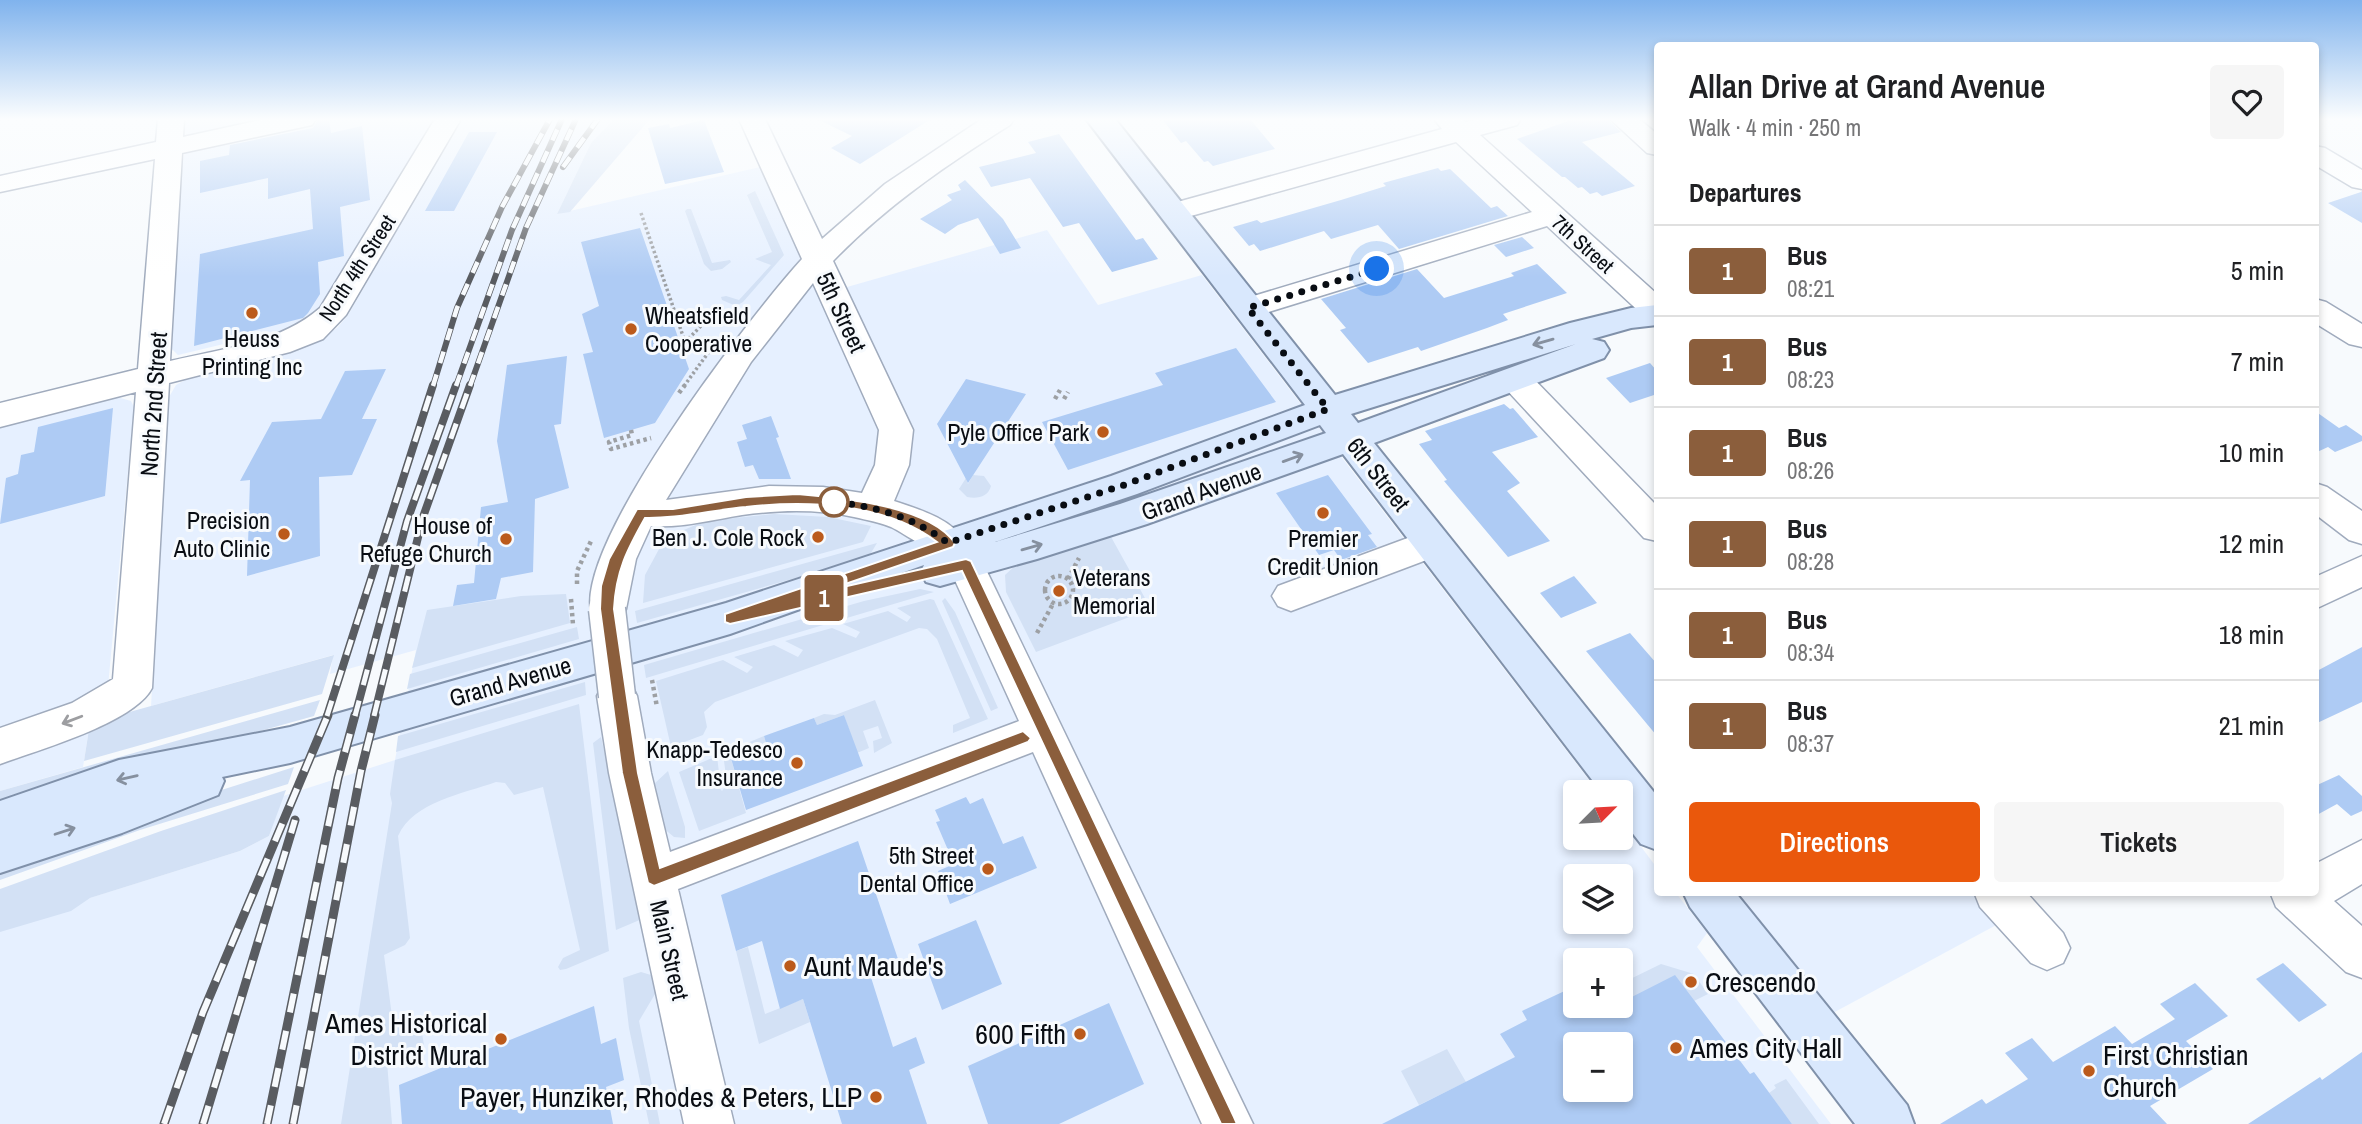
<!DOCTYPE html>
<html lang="en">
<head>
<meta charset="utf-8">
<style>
	:root { --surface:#fff; --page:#f6f6f6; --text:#202124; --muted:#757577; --line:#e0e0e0; --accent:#ea580c }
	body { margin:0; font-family:"Archivo Narrow",sans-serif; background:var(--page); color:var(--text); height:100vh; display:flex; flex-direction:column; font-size:26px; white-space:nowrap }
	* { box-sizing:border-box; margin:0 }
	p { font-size:23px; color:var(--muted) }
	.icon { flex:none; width:38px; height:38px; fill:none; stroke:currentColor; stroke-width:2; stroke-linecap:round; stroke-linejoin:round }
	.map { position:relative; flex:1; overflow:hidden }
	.side { position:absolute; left:1654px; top:42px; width:665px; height:854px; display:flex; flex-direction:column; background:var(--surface); border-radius:7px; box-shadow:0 4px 10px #0003 }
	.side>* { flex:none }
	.badge { padding:0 14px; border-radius:5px; font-size:24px; line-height:46px }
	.needle { width:46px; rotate:66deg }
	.controls { position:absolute; left:1563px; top:780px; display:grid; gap:14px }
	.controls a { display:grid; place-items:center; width:70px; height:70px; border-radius:7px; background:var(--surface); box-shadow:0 4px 10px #0003; font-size:35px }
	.you { position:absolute; width:35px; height:35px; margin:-18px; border:5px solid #fff; border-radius:50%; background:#1a73e8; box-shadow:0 0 0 10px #1a73e833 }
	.map>.badge { position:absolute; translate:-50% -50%; box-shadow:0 0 0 4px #fff }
	h2 { padding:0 35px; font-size:26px; line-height:63px }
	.round { display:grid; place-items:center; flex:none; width:74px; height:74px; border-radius:7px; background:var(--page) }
	.summary { display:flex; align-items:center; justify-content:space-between; height:119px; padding:0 35px }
	h1 { font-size:33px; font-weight:600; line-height:52px }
	.action { display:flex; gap:14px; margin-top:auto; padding:14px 35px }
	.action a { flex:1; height:80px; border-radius:7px; background:var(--accent); color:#fff; font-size:28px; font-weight:600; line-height:80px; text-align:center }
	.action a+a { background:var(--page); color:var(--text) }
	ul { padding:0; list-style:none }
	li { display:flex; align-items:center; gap:21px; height:91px; padding:0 35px; border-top:2px solid var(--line) }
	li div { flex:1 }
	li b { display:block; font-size:26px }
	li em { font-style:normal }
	li .badge { min-width:77px; font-weight:700; text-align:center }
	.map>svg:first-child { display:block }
	.built { fill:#e6f0ff; fill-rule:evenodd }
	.green { fill:#d3e1f5 }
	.building { fill:#aecbf4; fill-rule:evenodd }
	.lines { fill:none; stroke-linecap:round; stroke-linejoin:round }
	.minor-casing { stroke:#a0abbd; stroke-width:3 }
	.major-casing { stroke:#8091aa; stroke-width:4 }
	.path-far1 { stroke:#9da0a4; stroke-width:3.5; stroke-dasharray:2.5 2.5; stroke-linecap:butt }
	.path { stroke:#9da0a4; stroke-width:4.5; stroke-dasharray:3.5 3.5; stroke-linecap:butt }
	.minor { fill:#fff; fill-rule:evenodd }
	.major { fill:#d9e8fd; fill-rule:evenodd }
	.rail-far2-casing { stroke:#595c61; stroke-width:6 }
	.rail-far1-casing { stroke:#595c61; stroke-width:8 }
	.rail-casing { stroke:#595c61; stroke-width:9 }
	.rail-far2 { stroke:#f7fafd; stroke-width:4.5; stroke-dasharray:12; stroke-linecap:butt }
	.rail-far1 { stroke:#f7fafd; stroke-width:5; stroke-dasharray:16; stroke-linecap:butt }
	.rail { stroke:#f7fafd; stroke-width:6; stroke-dasharray:19; stroke-linecap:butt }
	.minor-bridge-casing { stroke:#a0abbd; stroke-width:39; stroke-linecap:butt }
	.minor-bridge { stroke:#fff; stroke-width:36 }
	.oneway { stroke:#86909f }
	.oneway2 { stroke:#9d9ea1 }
	.line { fill:#8b5e3c; stroke:#fff; stroke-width:2 }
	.walk { stroke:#090d13; stroke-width:7; stroke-dasharray:0 12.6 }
	.poi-dot { fill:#bb5a1b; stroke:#f7fafd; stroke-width:2.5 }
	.stop-dot { fill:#fff; stroke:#8b5e3c; stroke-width:3.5 }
	.labels { text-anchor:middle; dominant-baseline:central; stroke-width:6; stroke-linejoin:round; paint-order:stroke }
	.far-street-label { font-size:21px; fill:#090d13; stroke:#f7fafd }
	.street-label { font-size:24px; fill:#090d13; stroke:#f7fafd }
	.poi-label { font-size:24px; fill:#090d13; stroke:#f7fafd; text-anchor:end }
	.near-poi-label { font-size:28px; fill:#090d13; stroke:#f7fafd; text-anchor:start }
</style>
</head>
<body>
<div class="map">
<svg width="2362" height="1124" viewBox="0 0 2362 1124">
	<rect width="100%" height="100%" fill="#f7fafd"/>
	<!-- built -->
	<path class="built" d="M184 119H274L192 136 185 134Z
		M334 119H437L316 316 307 324 178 355 172 349 181 165 185 153 198 148Z
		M462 119H614L591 143 557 214 760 167 819 295 1047 230 1098 305 1202 275 1599 793H1575V838H1620L1621 820 1657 868V892L1676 893 1700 924 1707 933 1697 947 1831 1124H0V926L240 851 269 836 283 796 395 760 416 650 330 674 333 655 151 706 169 397 176 385 185 380 289 353 308 346 337 328 348 315ZM1575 877H1620V922H1575ZM1575 961H1620V1006H1575ZM1575 1045H1620V1090H1575Z
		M117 397 131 401 134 407 105 719 90 723 83 767 0 791V426Z
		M1736 893H2011L2026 909 1831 1014Z"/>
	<!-- green -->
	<path class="green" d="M614 119H650L570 212 557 214 591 143Z
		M755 191 784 255 743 302 736 306 722 300 721 297 726 296 739 300 771 265 755 259 772 252 747 195Z
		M687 209H691L712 263 730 260 731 262 722 269 711 271 704 264 685 211Z
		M973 475 984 476 991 486C988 497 978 499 967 497L959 489 966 478 968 484Z
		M774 514 828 517 871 526 863 542 643 603 645 575 665 538 705 521Z
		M1110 535 1151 609 1036 652 1006 592 1005 575 1019 562Z
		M877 543 871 553 859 560 637 623 635 611Z
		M920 589 934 592 646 678 644 665 864 601Z
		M566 594 570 623 412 668 427 610 521 596Z
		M945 598 955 612 998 708 991 711 942 601Z
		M930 599 934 600 988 719 953 733V725L970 718 937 639 927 629 919 628 715 702 704 712 707 727 703 735 671 747 656 681 723 660 747 673 753 667 734 657 774 645 798 657 803 650 785 641 832 628 856 638 860 632 843 624 888 611 907 622 911 617 897 608Z
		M577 627 579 639 407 689 410 674Z
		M334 655 322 694 84 761 90 723Z
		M585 682 586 695 396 752 398 736Z
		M320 700 314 716 0 804V791Z
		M875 700 892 743 874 753 873 741 882 738 878 726 863 731 869 748 857 753 844 715 817 725 814 718 824 714 835 715Z
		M579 704 609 951 566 969 560 970 558 967 563 958 580 950 543 787 514 795 505 783 496 782C463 794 414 801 398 836L410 938 405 945 384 955 393 1024 419 1016 424 1045 387 1062 392 1124H341L392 803 390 794 395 760Z
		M764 736 766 743 730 755 746 813 699 831 679 772 717 756 720 781 718 786 722 791 727 784 723 753Z
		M601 737 642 919 616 930 593 743Z
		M294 767 288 784 140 830 0 880V868L159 810Z
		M668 771 685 827V838L674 837 662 827 652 791 654 784Z
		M286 790 269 836 240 851 90 898 71 911 0 932V889L161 831Z
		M748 947 765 1014 803 999 810 1022 759 1044 736 951Z
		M1661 964 1694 974 1708 994 1694 1001 1630 998 1620 984Z
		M641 972 651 975 658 989 639 1021 660 1124H649L629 1028 623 978Z
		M1447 1049 1466 1082 1419 1105 1401 1071Z
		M1786 1079 1819 1124H1792L1769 1093 1776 1088 1774 1085Z"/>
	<!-- building -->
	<path class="building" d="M318 119H329L331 133 362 126 370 200 340 207 344 256 318 262 320 294 308 313 303 318 194 346 200 254 313 229 310 189 268 199V178L200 193V161L229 155 230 145 313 128Z
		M817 119H931L860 164 831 148 852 136Z
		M1162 119H1250L1275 149 1213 166 1208 161 1204 162 1186 141 1181 143Z
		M1574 119H1607L1621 132 1582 142 1635 186 1602 196 1597 192 1590 194 1582 187 1578 188 1565 177H1562L1517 139Z
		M704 120 724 172 665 184 648 128 669 124 670 128Z
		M469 132H497L454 211H425Z
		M1059 134 1136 240 1143 238 1158 259 1112 272 1079 223 1063 227 1030 178 991 187 979 167 1036 153 1028 142Z
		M1438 168 1441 171 1450 169 1491 208 1497 206 1508 216 1399 249 1378 225 1331 239 1324 231 1260 251 1254 244 1249 246 1233 227 1257 220 1261 223 1341 200 1386 186 1383 183Z
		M965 180 1003 219 1021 248 1000 254 978 218 958 225 945 234 920 219 952 200 947 195 961 190 958 185Z
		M2362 191V223L2328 203 2361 192Z
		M640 228 689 369 655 423 604 438 583 354 593 352 582 314 599 306 581 242Z
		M1522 237 1534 248 1506 257 1494 245Z
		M1537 264 1567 293 1503 314 1508 320 1487 328 1421 351 1418 347 1368 363 1340 330 1346 328 1321 299 1417 269 1444 298 1514 276 1511 273Z
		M1236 348 1276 402 1068 470 1042 422 1163 385 1155 373Z
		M567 356 561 424 554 425 569 488 535 499 533 572 501 578 496 599 453 606 457 585 474 583 481 507 508 502 497 441 507 365Z
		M1650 363 1657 371V394L1630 403 1606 378Z
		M386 369 362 419H377L352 475 319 477 320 556 247 576 250 480 240 481 272 422 321 419 345 371Z
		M966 379 1026 394 968 483 937 424Z
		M1504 404 1510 409 1513 408 1538 437 1492 452 1520 483 1507 491 1550 541 1508 557 1444 481 1447 480 1419 444 1432 440 1425 431Z
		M113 408 105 496 0 524 6 478 18 474 21 455 34 452 38 427Z
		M2315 411 2339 428 2346 425 2362 436V441L2335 452 2328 447 2315 453Z
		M771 416 779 437 776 438 791 479H759L753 465 745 467 737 442 747 439 742 425Z
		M1328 475 1372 534 1368 535 1377 547 1341 560 1334 550 1319 555 1276 493Z
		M1574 576 1597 603 1561 618 1540 593Z
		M1630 633 1657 664V736L1586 651Z
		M2362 647V702L2315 724V672Z
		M844 715 863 766 746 810 730 755 766 743 764 736 814 718 817 725Z
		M2339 775 2362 796V811L2351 816 2337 804 2315 816V786Z
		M966 797 970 804 983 798 1003 844 1023 836 1037 868 950 904 938 871 954 864 936 822 940 821 935 810Z
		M858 841 898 959 869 971 893 1047 916 1037 925 1063 909 1070 927 1124H842L803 999 780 1009 762 941 736 951 721 895Z
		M976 920 1002 984 942 1010 918 944Z
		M2283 963 2327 1005 2299 1022 2256 979Z
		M1675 975 1750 1074 1754 1072 1792 1124H1382L1515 1057 1500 1034 1527 1020 1522 1011 1571 988 1575 994V1006H1583L1591 1018 1614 1006H1620V1003ZM1575 1045H1620V1090H1575Z
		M2195 983 2228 1016 2186 1041 2213 1069 2150 1106 2167 1124H1940L1982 1099 1986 1104 2028 1079 2005 1053 2032 1038 2053 1062 2115 1026 2132 1044 2175 1019 2160 1004Z
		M1109 1003 1144 1084 1059 1124H988L968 1066Z
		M594 1006 601 1044 616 1038 624 1080 606 1087 613 1124H402L399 1085Z
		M2362 1052V1124H2248L2320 1077 2322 1080Z"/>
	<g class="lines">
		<defs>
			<path id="minor" d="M158 119H184L183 137 265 119H316L312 125 182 153 170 361C221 349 280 343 320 308L435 119H461L346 315 323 339 290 352 169 383 152 688C134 723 38 750 0 764V728L72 703 113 679 136 392 0 427V403L138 369 155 159 0 192V176L156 142Z
				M739 119H765L822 239 885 184 970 127 982 119H1014L1010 125C946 165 885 207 833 261L913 430 909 465 894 501C918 509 953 519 966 543L961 552 966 551 979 555 1253 1124H1202L1033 752 678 889 734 1124H684L609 773 597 696 603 684 617 679 631 684 637 696 651 773 670 852 1019 721 948 565 953 555C938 559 906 534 891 527 879 522 867 520 854 517 818 509 779 510 742 515 711 520 682 528 651 526L636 559 626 609 620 620 607 624 594 620C561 558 756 309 802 259ZM813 283 879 430 875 465 862 493 823 487 769 486 666 500 751 362Z
				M1434 119H1463L1466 122 1478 119H1521L1517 125 1480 135 1657 294V321L1646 318 1547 226 1259 315 1248 318 1237 315 1233 308 1237 301 1532 212 1456 142 1173 221 1163 218 1159 212 1163 206 1442 129Z
				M1610 119H1639L1657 134V155L1647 153Z
				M2315 146 2325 148 2362 170V189L2352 187 2315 165Z
				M2315 299 2326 302 2362 324V347L2349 344 2315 323Z
				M1516 369 1527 372 1657 506V541L1644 538 1505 388 1500 380 1505 372Z
				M2315 483 2327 487 2362 511V544L2349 540 2315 514Z
				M1432 529 1445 533 1450 543 1445 553 1291 611 1278 606 1272 596 1278 586Z
				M2362 556V587L2315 609V577Z
				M2362 840V884L2334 901 2362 926V978L2346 972 2276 907 2270 892H2315V864Z
				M1974 892H2026L2063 933 2070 948 2063 963 2047 970 2031 963 1980 907Z"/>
			<path id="major" d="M1086 119H1115L1335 395 1570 323 1631 308 1657 305V325L1631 328 1592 339 1604 342 1609 350 1604 358 1374 443 1657 796V850L1641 844 1620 817V793H1602L1343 454 1147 524 1037 559 940 586 926 582 921 571 924 565 730 634 290 763 222 777 224 781 218 795 122 833 0 873V801L119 760 290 727 726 603 1111 476 1305 405ZM1576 344 1358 423 1351 414ZM1320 425 1326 433 1120 504 995 542 1137 494Z
				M1683 892H1735L1907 1105 1914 1124H1855L1690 907Z"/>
		</defs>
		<!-- minor casing -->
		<use href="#minor" class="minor-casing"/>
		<!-- major casing -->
		<use href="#major" class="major-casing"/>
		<!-- path-far1 -->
		<path class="path-far1" d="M641 213 685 342 681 343
			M685 342 717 310
			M686 342 711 348
			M684 386 719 338"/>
		<!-- path -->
		<path class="path" d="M679 393 685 385
			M1055 399 1060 390
			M1064 399 1068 392
			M631 430 632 435 609 442 611 449 651 438
			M1045 590a14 14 0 1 1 28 0a14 14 0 1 1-28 0Z
			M1068 579 1079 558
			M577 584V571L592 539
			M571 599 573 625
			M1037 633 1054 602
			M652 680 657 707"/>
		<!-- minor -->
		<use href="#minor" class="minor"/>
		<!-- major -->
		<use href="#major" class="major"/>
		<defs>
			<path id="rail-far2" d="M563 167 598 119
				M433 386 457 308 502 207 550 119
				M456 386 512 230 562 119
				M470 386 526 228 576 119"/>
			<path id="rail-far1" d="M327 716 433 385
				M355 716 407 521 456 385
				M374 716 423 517 470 385"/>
			<path id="rail" d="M164 1124 203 1012 328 715
				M203 1124 295 820
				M267 1124 338 778 355 715
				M293 1124 361 771 375 715"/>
		</defs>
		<!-- rail-far2 casing -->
		<use href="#rail-far2" class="rail-far2-casing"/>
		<!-- rail-far1 casing -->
		<use href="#rail-far1" class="rail-far1-casing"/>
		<!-- rail casing -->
		<use href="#rail" class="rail-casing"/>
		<!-- rail-far2 -->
		<use href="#rail-far2" class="rail-far2"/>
		<!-- rail-far1 -->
		<use href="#rail-far1" class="rail-far1"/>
		<!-- rail -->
		<use href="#rail" class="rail"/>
		<defs>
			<path id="minor-bridge" d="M607 609 617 696"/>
		</defs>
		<!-- minor-bridge casing -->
		<use href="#minor-bridge" class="minor-bridge-casing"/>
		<!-- minor-bridge -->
		<use href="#minor-bridge" class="minor-bridge"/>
	</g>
	<!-- one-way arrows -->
	<defs><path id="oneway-shaft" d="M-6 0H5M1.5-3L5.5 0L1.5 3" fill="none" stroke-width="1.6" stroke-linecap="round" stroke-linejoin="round" transform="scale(1.75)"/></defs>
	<g class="oneway">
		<use href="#oneway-shaft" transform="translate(1543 342) rotate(164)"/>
		<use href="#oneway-shaft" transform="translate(1293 458) rotate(-20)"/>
		<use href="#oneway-shaft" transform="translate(1032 547) rotate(-16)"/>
		<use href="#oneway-shaft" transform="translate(127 778) rotate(167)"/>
		<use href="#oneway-shaft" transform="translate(65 831) rotate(-18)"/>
	</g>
	<use class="oneway2" href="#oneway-shaft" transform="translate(72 720) rotate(159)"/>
	<!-- sky -->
	<linearGradient id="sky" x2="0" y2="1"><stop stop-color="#80b3ed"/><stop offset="0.43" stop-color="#fbfdfe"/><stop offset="1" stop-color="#fbfdfe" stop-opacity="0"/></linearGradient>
	<rect width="2362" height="277" fill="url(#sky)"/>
	<!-- line -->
	<path class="line" d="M797 494C841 498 928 505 955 543L953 547 825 591 966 559 971 561 1234 1117 1237 1124H1221L962 571 730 624 725 622V614L937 542C886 503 808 500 746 507 712 510 680 519 645 518 627 550 616 571 614 609L638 773 660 868 1023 731 1031 738 1028 742 654 886 648 883 622 773 600 609 601 586 609 559 637 509H673L746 497Z"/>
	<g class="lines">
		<!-- walk -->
		<path class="walk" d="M834 502 824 501C870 505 911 515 948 543L1124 485 1328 409 1248 308 1377 269"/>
	</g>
	<!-- markers -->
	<g class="poi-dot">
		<circle cx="252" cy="313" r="7"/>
		<circle cx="631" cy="329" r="7"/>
		<circle cx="1103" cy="432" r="7"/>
		<circle cx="1323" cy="513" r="7"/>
		<circle cx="284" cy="534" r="7"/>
		<circle cx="818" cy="537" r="7"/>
		<circle cx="506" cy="539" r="7"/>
		<circle cx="1059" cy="591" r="7"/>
		<circle cx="797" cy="763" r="7"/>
		<circle cx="988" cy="869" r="7"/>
		<circle cx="790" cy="966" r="7"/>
		<circle cx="1691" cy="982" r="7"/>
		<circle cx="1080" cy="1034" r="7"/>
		<circle cx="501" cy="1039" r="7"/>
		<circle cx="1676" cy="1048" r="7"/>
		<circle cx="2089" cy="1071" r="7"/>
		<circle cx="876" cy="1097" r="7"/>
	</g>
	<circle class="stop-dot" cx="834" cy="502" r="14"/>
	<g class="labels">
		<!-- far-street labels -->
		<g class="far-street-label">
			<text transform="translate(1583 244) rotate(42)">7th Street</text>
			<text transform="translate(357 268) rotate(-57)">North 4th Street</text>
		</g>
		<!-- street labels -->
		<g class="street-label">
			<text transform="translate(842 312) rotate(65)">5th Street</text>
			<text transform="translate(153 404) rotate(-86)">North 2nd Street</text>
			<text transform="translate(1379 474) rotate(52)">6th Street</text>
			<text transform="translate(1201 491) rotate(-20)">Grand Avenue</text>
			<text transform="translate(510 681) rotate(-16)">Grand Avenue</text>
			<text transform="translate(670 950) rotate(77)">Main Street</text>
		</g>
		<!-- poi labels -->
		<g class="poi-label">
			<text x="645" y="315" text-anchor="start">Wheatsfield<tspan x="645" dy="28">Cooperative</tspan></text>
			<text x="252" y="338" text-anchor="middle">Heuss<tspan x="252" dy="28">Printing Inc</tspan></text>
			<text x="1089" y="432">Pyle Office Park</text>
			<text x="270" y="520">Precision<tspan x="270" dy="28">Auto Clinic</tspan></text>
			<text x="492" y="525">House of<tspan x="492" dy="28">Refuge Church</tspan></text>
			<text x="804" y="537">Ben J. Cole Rock</text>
			<text x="1323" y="538" text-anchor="middle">Premier<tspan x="1323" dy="28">Credit Union</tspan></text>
			<text x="1073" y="577" text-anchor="start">Veterans<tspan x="1073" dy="28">Memorial</tspan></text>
			<text x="783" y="749">Knapp-Tedesco<tspan x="783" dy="28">Insurance</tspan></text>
			<text x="974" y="855">5th Street<tspan x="974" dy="28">Dental Office</tspan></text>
		</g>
		<!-- near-poi labels -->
		<g class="near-poi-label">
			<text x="804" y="966">Aunt Maude's</text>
			<text x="1705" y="982">Crescendo</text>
			<text x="487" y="1023" text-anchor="end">Ames Historical<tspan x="487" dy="32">District Mural</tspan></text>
			<text x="1066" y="1034" text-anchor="end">600 Fifth</text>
			<text x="1690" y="1048">Ames City Hall</text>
			<text x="2103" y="1055">First Christian<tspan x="2103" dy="32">Church</tspan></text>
			<text x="862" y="1097" text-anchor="end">Payer, Hunziker, Rhodes &amp; Peters, LLP</text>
		</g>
	</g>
</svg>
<div class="controls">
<a><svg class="needle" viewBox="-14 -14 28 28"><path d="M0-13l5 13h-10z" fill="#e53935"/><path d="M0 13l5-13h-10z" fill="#757577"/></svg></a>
<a><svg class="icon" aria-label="layers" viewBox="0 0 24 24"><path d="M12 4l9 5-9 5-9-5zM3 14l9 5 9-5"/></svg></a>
<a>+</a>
<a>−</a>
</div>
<div class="you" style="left:1377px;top:269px"></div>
<b class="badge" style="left:824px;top:598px;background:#8b5e3c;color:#fff">1</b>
<section class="side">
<div class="summary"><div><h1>Allan Drive at Grand Avenue</h1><p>Walk · 4 min · 250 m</p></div><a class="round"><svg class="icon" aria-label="heart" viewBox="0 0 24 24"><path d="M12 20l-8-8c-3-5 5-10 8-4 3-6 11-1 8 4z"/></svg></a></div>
<h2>Departures</h2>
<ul>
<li><span class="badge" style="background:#8b5e3c;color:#fff">1</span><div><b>Bus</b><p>08:21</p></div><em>5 min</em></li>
<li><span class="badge" style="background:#8b5e3c;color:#fff">1</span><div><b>Bus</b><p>08:23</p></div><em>7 min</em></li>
<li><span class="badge" style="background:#8b5e3c;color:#fff">1</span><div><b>Bus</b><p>08:26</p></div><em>10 min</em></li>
<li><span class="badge" style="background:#8b5e3c;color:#fff">1</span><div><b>Bus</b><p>08:28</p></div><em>12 min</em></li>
<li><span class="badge" style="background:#8b5e3c;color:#fff">1</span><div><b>Bus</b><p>08:34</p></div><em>18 min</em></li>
<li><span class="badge" style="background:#8b5e3c;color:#fff">1</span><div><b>Bus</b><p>08:37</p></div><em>21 min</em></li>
</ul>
<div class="action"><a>Directions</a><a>Tickets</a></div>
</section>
</div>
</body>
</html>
